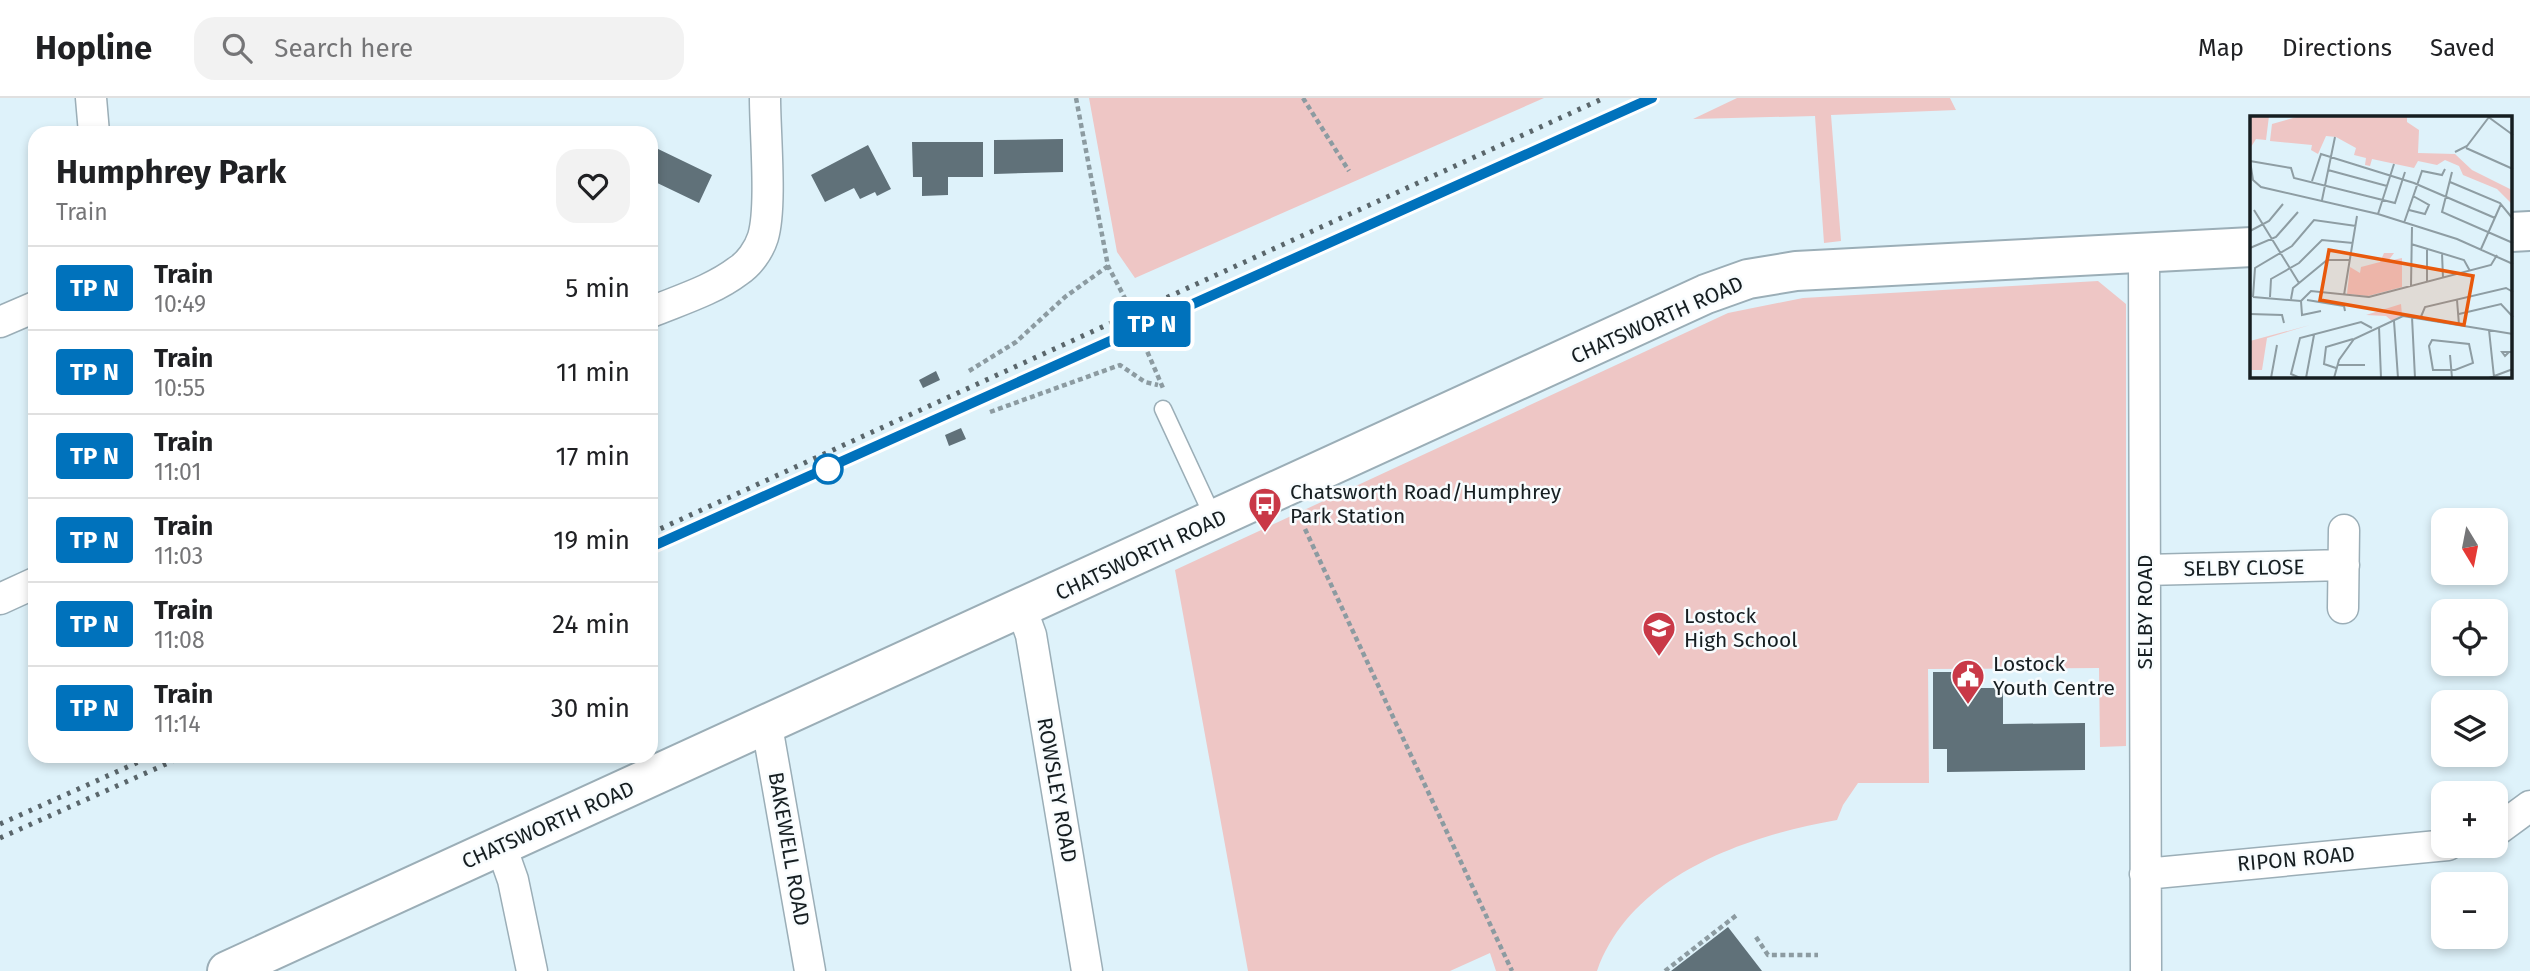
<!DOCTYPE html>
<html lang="en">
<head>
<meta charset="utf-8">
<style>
	:root { --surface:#fff; --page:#f2f2f2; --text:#202124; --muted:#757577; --line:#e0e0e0 }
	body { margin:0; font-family:"Fira Sans",sans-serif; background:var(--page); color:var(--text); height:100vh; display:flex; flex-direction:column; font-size:26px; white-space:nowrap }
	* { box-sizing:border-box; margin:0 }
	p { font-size:23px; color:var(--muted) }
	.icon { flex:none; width:38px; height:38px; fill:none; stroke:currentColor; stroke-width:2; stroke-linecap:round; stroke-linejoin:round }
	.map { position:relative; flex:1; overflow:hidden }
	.sheet { position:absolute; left:28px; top:28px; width:630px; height:637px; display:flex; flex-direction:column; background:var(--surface); border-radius:21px; box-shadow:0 4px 10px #0003 }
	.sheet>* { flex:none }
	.badge { padding:0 14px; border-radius:5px; font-size:24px; line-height:46px }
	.needle { width:46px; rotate:170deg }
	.buttons { position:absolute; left:2431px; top:410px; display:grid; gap:14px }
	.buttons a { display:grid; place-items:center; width:77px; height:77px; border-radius:14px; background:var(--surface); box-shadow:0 4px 10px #0003; font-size:35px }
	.map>.badge { position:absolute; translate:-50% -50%; box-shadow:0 0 0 4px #fff }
	.round { display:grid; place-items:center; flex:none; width:74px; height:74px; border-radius:21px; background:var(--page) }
	.summary { display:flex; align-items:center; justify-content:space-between; height:119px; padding:0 28px }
	h1 { font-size:33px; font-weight:700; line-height:52px }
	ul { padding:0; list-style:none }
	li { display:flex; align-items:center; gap:21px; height:84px; padding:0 28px; border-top:2px solid var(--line) }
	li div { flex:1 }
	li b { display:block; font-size:26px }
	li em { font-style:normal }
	li .badge { min-width:77px; font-weight:700; text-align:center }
	header { display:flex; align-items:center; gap:42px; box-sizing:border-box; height:98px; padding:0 35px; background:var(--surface); border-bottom:2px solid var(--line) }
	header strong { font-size:33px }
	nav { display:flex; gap:38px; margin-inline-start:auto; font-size:24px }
	.search { width:490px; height:63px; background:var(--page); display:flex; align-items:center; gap:18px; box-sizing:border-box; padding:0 24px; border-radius:21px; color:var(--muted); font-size:26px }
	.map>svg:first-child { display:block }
	.green { fill:#eec6c5 }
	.building { fill:#607179 }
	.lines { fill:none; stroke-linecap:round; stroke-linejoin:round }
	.service-casing { stroke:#9baeb7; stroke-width:19 }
	.minor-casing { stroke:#9baeb7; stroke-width:33 }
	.tertiary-casing { stroke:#9baeb7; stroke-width:42 }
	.path { stroke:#8c9ba1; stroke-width:4.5; stroke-dasharray:5 3.5; stroke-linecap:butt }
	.service { stroke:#fff; stroke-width:16 }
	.minor { stroke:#fff; stroke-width:30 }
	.tertiary { stroke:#fff; stroke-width:38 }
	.rail { stroke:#5a666b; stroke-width:5; stroke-dasharray:3.5 7; stroke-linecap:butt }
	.line-casing { stroke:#fff; stroke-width:16 }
	.line { stroke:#0072bc; stroke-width:10 }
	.stop-dot { fill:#fff; stroke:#0072bc; stroke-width:3.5 }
	.labels { text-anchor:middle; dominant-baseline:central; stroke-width:5; stroke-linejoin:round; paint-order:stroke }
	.street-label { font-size:21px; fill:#161e21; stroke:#f8fcfe }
	.poi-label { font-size:21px; fill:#161e21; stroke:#f8fcfe; text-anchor:start }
	.inset-road { fill:none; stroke:#8e9da3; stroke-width:2 }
	.view { fill:#e8590c; fill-opacity:0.15; stroke:#e8590c; stroke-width:3.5 }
	.inset-edge { fill:none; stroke:#161e21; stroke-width:3.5 }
</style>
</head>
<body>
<header>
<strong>Hopline</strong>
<div class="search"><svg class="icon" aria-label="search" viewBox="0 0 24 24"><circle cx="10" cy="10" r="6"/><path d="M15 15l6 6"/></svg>Search here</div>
<nav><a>Map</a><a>Directions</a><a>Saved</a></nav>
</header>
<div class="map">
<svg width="2530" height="873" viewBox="0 0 2530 873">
	<rect width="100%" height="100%" fill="#def2fa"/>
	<!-- green -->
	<path class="green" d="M1089 0H1544L1135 180 1117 154Z
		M1737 0H1950L1956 12 1831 17 1841 143 1824 145 1815 18 1693 21Z
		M2098 183 2126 206V648L2100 649 2099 570 1928 571 1929 685H1858L1843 707 1837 722C1746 738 1631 777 1597 873H1496L1490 855 1450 873H1248L1175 472 1728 215 1803 200Z"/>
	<!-- building -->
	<path class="building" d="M1063 41V74L994 76V42Z
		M912 44H983V79H948V97L922 98V79H913Z
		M868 47 891 91 877 98 875 94 860 101 854 90 825 104 811 77Z
		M654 49 712 77 699 105 651 82V55Z
		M936 273 940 282 923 290 919 282Z
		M961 330 966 341 949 348 945 337Z
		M1933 574H1964V590H2003V626L2085 625V672L1947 674V651H1933Z
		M1728 829 1762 873H1671Z"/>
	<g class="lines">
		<defs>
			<path id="service" d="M1163 311 1215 423"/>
			<path id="minor" d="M91 0 94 35
				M2144 155 2146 873
				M651 214C680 202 713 192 738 173 749 166 759 152 763 139 772 109 765 35 765 0
				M0 224 35 209
				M2145 472 2344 467
				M0 501 35 485
				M2343 510 2344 432
				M1022 512 1031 537 1087 873
				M767 628 810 873
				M2496 733 2530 708
				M501 748 513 782 532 873
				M2145 776 2448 747"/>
			<path id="tertiary" d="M2511 134 2530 133
				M227 873 1706 196 1748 181 1796 173 2252 149"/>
		</defs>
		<!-- service casing -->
		<use href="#service" class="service-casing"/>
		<!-- minor casing -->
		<use href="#minor" class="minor-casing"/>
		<!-- tertiary casing -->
		<use href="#tertiary" class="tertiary-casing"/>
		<!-- path -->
		<path class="path" d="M1076 0 1108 168 1128 206
			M1303 0 1349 73
			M1144 246 1163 290
			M969 273 1016 244 1065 199 1108 168
			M990 314 1120 267 1145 284 1158 287
			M1305 431 1512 873
			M1756 839 1768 857H1818
			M1665 873 1738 816"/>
		<!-- service -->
		<use href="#service" class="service"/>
		<!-- minor -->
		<use href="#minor" class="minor"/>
		<!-- tertiary -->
		<use href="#tertiary" class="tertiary"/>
		<!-- rail -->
		<path class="rail" d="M651 435 1604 0
			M651 449 1652 0
			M0 726 152 658
			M0 740 184 658"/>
	</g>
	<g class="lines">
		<defs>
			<path id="line" d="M651 449 1652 0"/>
		</defs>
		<!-- line casing -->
		<use href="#line" class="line-casing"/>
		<!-- line -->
		<use href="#line" class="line"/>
	</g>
	<!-- icons -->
	<defs>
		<symbol id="bus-pin" viewBox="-11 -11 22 30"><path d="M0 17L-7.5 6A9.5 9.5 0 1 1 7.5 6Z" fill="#c93947" stroke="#f8fcfe"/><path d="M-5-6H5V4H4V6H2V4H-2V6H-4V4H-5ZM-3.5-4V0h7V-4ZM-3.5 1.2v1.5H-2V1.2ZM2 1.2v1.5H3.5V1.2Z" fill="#fff"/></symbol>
		<symbol id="school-pin" viewBox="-11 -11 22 30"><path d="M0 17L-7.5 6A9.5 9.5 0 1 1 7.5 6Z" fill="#c93947" stroke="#f8fcfe"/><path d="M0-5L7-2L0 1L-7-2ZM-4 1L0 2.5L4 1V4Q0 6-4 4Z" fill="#fff"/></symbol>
		<symbol id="civic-pin" viewBox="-11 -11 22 30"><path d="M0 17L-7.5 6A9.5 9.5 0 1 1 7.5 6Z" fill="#c93947" stroke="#f8fcfe"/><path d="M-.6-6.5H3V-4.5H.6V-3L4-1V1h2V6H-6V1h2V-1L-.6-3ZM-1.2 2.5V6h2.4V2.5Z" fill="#fff"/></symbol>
	</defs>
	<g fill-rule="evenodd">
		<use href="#bus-pin" x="1246" y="387" width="38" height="52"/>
		<use href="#school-pin" x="1640" y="511" width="38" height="52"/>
		<use href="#civic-pin" x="1949" y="559" width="38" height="52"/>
	</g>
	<!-- markers -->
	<circle class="stop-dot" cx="828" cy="371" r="14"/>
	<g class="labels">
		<!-- street labels -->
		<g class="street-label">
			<text transform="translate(1657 222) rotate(-24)">CHATSWORTH ROAD</text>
			<text transform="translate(1141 457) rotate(-25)">CHATSWORTH ROAD</text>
			<text transform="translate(2244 470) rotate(-1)">SELBY CLOSE</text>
			<text transform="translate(2145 514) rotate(-90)">SELBY ROAD</text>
			<text transform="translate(1057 692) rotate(80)">ROWSLEY ROAD</text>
			<text transform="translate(548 727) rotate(-24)">CHATSWORTH ROAD</text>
			<text transform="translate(789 751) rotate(80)">BAKEWELL ROAD</text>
			<text transform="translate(2296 761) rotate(-5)">RIPON ROAD</text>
		</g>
		<!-- poi labels -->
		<g class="poi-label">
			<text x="1290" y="394">Chatsworth Road/Humphrey<tspan x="1290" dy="24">Park Station</tspan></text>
			<text x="1684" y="518">Lostock<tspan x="1684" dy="24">High School</tspan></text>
			<text x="1993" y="566">Lostock<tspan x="1993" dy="24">Youth Centre</tspan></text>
		</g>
	</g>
	<!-- overview -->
	<g transform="translate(2250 18)">
		<rect width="262" height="262" fill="#def2fa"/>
		<path d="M0 0H19L16 24 6 23 1 31ZM50 0H157V6L169 14 168 37 205 38 222 54 262 74V88L247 73 213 59 209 50 195 44 187 49 168 45 164 52 122 43 120 50 115 49 116 42 104 39 106 32 86 21 76 20 68 38 61 34 62 29 20 25 22 8ZM134 137H144L138 145 152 142V171L118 180 97 178 100 151 110 157 111 151 130 146ZM151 188 152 199 142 205 136 200 116 199ZM60 209 17 222 12 254H0V225Z" fill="#eec6c5"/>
		<path class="inset-road" d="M237 0 263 19M216 32 263 53M205 36 217 30 239 1M0 45 3 64 11 71 128 98 207 123 263 148M0 45 41 52 44 62 145 87 155 56M78 54 137 70M202 56 192 96 263 127M62 65 71 38 164 67 245 102M200 66 250 87 263 103M72 84 85 21M4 94 49 167M159 94 175 98 179 89 163 80M128 98 144 48M154 107 172 55 192 59 195 53M0 115 19 105 33 88M161 128 214 144 220 155M0 132 26 121 48 96M177 132V166M231 133 251 88M192 137 193 162M161 170 162 111M94 179 107 100M3 181 5 152 42 130 64 104 106 110M3 181 51 185M20 181 21 163 49 147 72 124 103 127M41 183 43 172 77 144H100M57 184 94 190 95 195M207 184 209 209M51 185 61 175 119 181 241 149 247 139M51 185 52 199 71 195M0 198 32 199 34 207M209 198 251 188 263 201M162 201 165 262M170 203 175 191 256 172 263 176M144 205 148 262M129 211 131 262M239 214 244 261M182 224 219 228 223 247 205 254H183L179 230ZM259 236 255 240 252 236H263M200 239 202 262M87 249H115M86 252 74 248 76 231 103 223M21 262 27 229M50 262 41 258 50 222 111 206 122 212M56 262 64 219M84 262 89 244 104 223 153 200 263 218M239 262 263 253"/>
		<path class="view" d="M79 134 223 160 214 209 70 184Z"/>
		<rect width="262" height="262" class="inset-edge"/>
	</g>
</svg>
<div class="buttons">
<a><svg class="needle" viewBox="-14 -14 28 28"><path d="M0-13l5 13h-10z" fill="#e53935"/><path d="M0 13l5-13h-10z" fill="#757577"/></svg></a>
<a><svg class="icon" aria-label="locate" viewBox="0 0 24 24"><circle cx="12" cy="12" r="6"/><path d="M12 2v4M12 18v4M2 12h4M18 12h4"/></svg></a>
<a><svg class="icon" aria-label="layers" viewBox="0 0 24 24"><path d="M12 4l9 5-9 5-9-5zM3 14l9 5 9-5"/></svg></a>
<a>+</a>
<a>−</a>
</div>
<b class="badge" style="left:1152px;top:226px;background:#0072bc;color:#fff">TP N</b>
<section class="sheet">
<div class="summary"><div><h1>Humphrey Park</h1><p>Train</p></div><a class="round"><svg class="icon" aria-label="heart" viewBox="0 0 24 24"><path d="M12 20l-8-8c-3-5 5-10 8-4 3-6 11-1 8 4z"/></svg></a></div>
<ul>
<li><span class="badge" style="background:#0072bc;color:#fff">TP N</span><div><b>Train</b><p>10:49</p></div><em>5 min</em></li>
<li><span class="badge" style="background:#0072bc;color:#fff">TP N</span><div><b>Train</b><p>10:55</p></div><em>11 min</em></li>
<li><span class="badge" style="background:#0072bc;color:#fff">TP N</span><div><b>Train</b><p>11:01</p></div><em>17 min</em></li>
<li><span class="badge" style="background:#0072bc;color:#fff">TP N</span><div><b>Train</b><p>11:03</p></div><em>19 min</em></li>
<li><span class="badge" style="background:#0072bc;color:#fff">TP N</span><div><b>Train</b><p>11:08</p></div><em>24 min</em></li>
<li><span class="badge" style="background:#0072bc;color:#fff">TP N</span><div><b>Train</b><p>11:14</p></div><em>30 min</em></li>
</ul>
</section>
</div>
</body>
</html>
